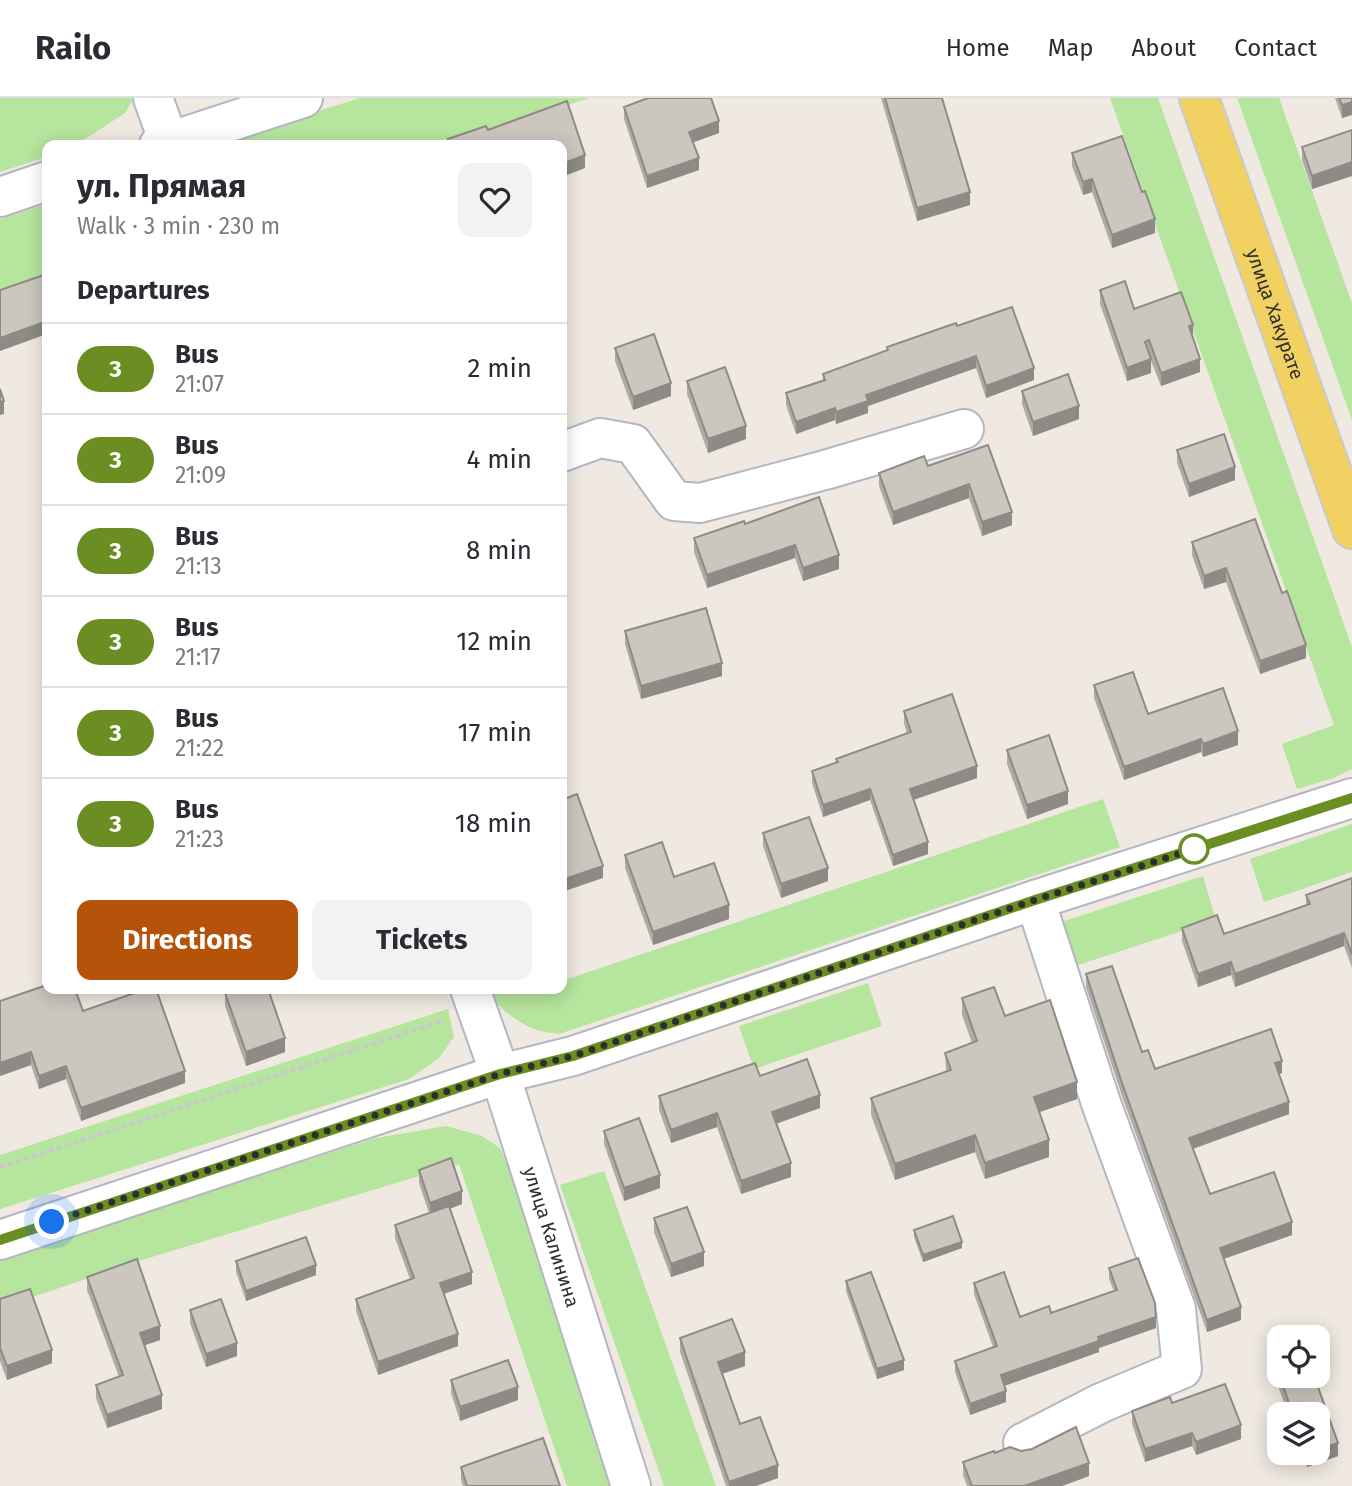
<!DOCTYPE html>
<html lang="en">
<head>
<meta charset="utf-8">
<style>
	:root { --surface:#fff; --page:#f2f2f3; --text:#2b2b33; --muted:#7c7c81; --line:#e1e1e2; --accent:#b45309 }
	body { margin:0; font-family:"Fira Sans",sans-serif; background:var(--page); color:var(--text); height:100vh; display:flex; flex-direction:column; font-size:26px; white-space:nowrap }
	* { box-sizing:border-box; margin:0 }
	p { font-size:23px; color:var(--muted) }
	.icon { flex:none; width:38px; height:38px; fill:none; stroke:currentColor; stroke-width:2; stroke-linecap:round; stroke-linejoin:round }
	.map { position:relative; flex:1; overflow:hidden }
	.side { position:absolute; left:42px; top:42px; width:525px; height:854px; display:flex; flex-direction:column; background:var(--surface); border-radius:14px; box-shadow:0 4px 18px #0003 }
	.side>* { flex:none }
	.badge { padding:0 14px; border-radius:23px; font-size:24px; line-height:46px }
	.controls { position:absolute; left:1267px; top:1227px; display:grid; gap:14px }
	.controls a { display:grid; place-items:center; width:63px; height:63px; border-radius:14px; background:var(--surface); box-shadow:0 4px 18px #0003; font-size:35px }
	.you { position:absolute; width:35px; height:35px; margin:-18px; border:5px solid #fff; border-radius:50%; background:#1a73e8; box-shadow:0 0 0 10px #1a73e833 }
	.map>.badge { position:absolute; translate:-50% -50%; box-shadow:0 0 0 4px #fff }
	h2 { padding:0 35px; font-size:26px; line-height:63px }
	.round { display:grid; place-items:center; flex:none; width:74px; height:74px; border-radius:14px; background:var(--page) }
	.headline { display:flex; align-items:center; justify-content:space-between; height:119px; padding:0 35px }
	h1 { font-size:33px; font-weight:700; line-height:52px }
	.primary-button { display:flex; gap:14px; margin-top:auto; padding:14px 35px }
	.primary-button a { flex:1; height:80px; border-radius:14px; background:var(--accent); color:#fff; font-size:28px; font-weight:700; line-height:80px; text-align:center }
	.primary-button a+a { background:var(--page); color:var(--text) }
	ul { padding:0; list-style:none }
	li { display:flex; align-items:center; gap:21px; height:91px; padding:0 35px; border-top:2px solid var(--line) }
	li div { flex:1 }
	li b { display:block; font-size:26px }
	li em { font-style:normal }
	li .badge { min-width:77px; font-weight:700; text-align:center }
	header { display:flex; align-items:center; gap:42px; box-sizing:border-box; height:98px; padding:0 35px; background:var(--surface); border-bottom:2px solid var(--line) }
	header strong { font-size:33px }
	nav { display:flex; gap:38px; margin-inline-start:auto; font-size:24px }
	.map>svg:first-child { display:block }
	.green { fill:#b6e59e }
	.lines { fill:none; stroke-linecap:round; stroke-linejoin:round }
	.minor-casing { stroke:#b4b7c1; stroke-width:42 }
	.major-casing { stroke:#c9c9c9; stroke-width:42 }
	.path { stroke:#c9c9c9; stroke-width:4.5; stroke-dasharray:5 3.5; stroke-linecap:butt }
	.minor { stroke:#fff; stroke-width:38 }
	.major { stroke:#f2d163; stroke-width:38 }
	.wall { fill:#afaba4 }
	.shaded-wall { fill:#8e8b86 }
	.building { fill:#cbc7bf; stroke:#8e8b86; stroke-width:2 }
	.line-casing { stroke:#fff; stroke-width:16 }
	.line { stroke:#6b8e23; stroke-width:10 }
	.walk { stroke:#2e2e2e; stroke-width:7; stroke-dasharray:0 12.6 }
	.stop-dot { fill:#fff; stroke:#6b8e23; stroke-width:3.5 }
	.labels { text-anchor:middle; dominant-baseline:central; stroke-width:6; stroke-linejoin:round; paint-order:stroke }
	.street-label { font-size:19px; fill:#2e2e2e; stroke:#fff }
</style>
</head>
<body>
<header>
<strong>Railo</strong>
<nav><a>Home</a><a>Map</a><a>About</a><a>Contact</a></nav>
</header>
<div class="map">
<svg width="1352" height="1388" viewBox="0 0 1352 1388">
	<rect width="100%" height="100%" fill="#efe9e1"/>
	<!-- green -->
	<path class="green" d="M0 0H134L125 15 76 47H47V59L0 74Z
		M360 0H589L445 47H219L224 43Z
		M1110 0H1158L1352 549V671L1334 680 1297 691 1282 646 1334 627Z
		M1237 0H1279L1352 205V322Z
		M47 106V176L0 191V121Z
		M1103 701 1120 749 559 936C552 935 544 934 537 932 522 928 492 906 487 891H562V883Z
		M1352 726V774L1264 804 1250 761Z
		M1203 778 1216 822 1072 869 1058 825Z
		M868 885 882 928 754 971 739 928Z
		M448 911 454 939 439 960 409 981 0 1111V1057Z
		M446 1028 482 1038 500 1050 514 1083 614 1388H567L459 1066 142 1162 0 1210V1160L376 1040Z
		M604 1073 716 1388H664L560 1087Z"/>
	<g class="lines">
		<defs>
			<g id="minor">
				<path d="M153 0 170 47"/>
				<path d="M159 47 303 0"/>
				<path d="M0 99 47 83"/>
				<path d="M562 354 600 340 633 346 674 403 700 405 825 372 964 331"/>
				<path id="s1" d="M470 891 500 976 631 1388"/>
				<path d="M0 1142 500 976 573 958 1035 802 1352 700"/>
				<path d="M1023 1345 1101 1305 1182 1271 1176 1211 1101 1005 1035 802"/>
			</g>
			<g id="major">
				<path id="s2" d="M1199 0 1352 431"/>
			</g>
		</defs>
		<!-- minor casing -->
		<use href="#minor" class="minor-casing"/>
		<!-- major casing -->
		<use href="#major" class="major-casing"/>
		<!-- path -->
		<path class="path" d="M0 1069 444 922"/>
		<!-- minor -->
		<use href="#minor" class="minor"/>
		<!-- major -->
		<use href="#major" class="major"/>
	</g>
	<!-- wall -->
	<path class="wall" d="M881 0H942L970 107 917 123Z
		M1335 0H1352L1342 20Z
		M624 9 719 35 693 44 699 72 647 90 624 21Z
		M1352 32V78L1312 91 1302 62V49Z
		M1072 55 1155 135 1112 150 1092 94 1083 97 1072 68Z
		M1100 192 1193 240 1200 274 1161 288 1151 263V275L1127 283 1100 206Z
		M957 228 1034 282 986 300 976 270 868 308V315L836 326 835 322 796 336 786 307V295L823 283V276L887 253V249Z
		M615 250 671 298 633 312 615 263Z
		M687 283 746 341 708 355 687 296Z
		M1022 293 1079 321 1033 338 1022 306Z
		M47 308V335L43 323V310Z
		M988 347 1012 427 982 438 969 400 893 427 879 388V375L928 368Z
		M1177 352 1235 382 1189 399 1177 365Z
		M819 399 839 471 803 483 795 460 707 490 694 454V440L745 426Z
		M1192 444 1282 495 1306 560 1260 576 1226 484 1204 491 1192 457Z
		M625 533 722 578 641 601 625 546Z
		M1094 587 1148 616 1238 647 1203 659 1201 654 1124 682 1094 600Z
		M904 613 977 680 913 702 928 756 893 768 870 702 823 719 812 685V673L836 665V661L907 636 904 625Z
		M1007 652 1068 706 1027 721 1007 666Z
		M763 735 828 783 781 800 763 748Z
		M625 757 674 779 729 821 653 847 625 770Z
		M1352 780V870L1344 848 1235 889 1231 877 1198 889 1182 843V830L1224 836 1306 808V797Z
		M1086 876 1155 971 1282 975 1279 976 1289 1016 1193 1051 1210 1096 1292 1137 1224 1161 1241 1222 1207 1234 1122 998 1086 889Z
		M225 895 285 954 246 968 225 908Z
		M962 900 1005 918 1077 1001 1039 1014 1049 1059 985 1081 975 1054 895 1082 871 1017V1000L946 973 945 955 972 945 962 917Z
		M0 903 83 913 185 985 81 1023 66 981 39 991 31 967 0 978Z
		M760 978 820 1010 776 1026 791 1079 741 1096 717 1029 671 1045 659 1012V998Z
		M604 1033 660 1090 624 1103 604 1046Z
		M419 1072 462 1106 450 1111 472 1186 444 1196 458 1248 378 1277 356 1213V1201L410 1181 395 1140V1127L429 1115 419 1085Z
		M654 1120 704 1168 671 1179 654 1134Z
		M914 1132 962 1150 923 1164 914 1139Z
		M236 1163 316 1177 246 1203 236 1174Z
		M1109 1170 1156 1230 1099 1250V1254L1004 1288 1006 1304 970 1317 955 1274V1263L993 1249 974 1196V1185L1020 1219 1051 1215 1114 1193 1109 1181Z
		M87 1179 160 1242 144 1247 162 1311 107 1330 96 1300V1287L119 1279 87 1192Z
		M846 1183 904 1272 877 1281 846 1193Z
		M0 1201 52 1265 7 1282 0 1263Z
		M190 1212 237 1258 206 1269 190 1225Z
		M680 1240 745 1268 722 1276 740 1326 778 1380 756 1388H726L680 1254Z
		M1278 1274H1279V1278H1314L1338 1345V1358L1307 1369 1302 1354H1318V1316H1288L1278 1288Z
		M451 1282 518 1302 460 1323 451 1295Z
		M1172 1305 1241 1341 1196 1357 1192 1348 1145 1364 1132 1326V1313Z
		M1021 1353 1089 1378 1062 1388H967L963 1377V1364L995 1355Z
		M461 1369 560 1388H463L461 1382Z"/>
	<!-- shaded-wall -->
	<path class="shaded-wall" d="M1352 4V17L1342 20V7Z
		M719 23V35L689 46V34Z
		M585 57V70L562 79V66Z
		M699 60V72L647 90V78Z
		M1352 64V78L1312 91V78Z
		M1092 81V94L1083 97V84Z
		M970 94V107L917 123V110Z
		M1155 121V135L1112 150V137Z
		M47 223V236L0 253V240Z
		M1193 227V240L1189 228Z
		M976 258V270L868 308V315L836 326V314L866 297Z
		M1151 261V275L1127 283V270Z
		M1200 261V274L1161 288V275Z
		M1034 270V282L986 300V288Z
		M671 285V298L633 312V299Z
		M4 303V316L0 317V304Z
		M1079 308V321L1033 338V324Z
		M835 310V322L796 336V324Z
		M746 328V341L708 355V341Z
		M1235 369V382L1189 399V386Z
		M969 386V400L893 427V414Z
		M1012 414V427L982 438V424Z
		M795 447V460L707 490V477Z
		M839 457V471L803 483V470Z
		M1226 470V484L1204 491V478Z
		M1306 547V560L1260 576V563Z
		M722 565V578L641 601V588Z
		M1238 633V647L1203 659V646Z
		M1201 641V654L1124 682V669Z
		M977 668V680L910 703V691Z
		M870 691V702L823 719V707Z
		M1068 693V706L1027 721V707Z
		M928 744V756L893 768V757Z
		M603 768V780L562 794V782Z
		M828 770V783L781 800V786Z
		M729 807V821L653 847V834Z
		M1344 835V848L1235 889V876Z
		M1231 864V877L1198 889V876Z
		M285 940V954L246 968V954Z
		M31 954V967L0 978V965Z
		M1282 963V975L1275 977V965Z
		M66 968V981L39 991V978Z
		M185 973V985L81 1023V1010Z
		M1077 984V1001L1034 1016V999Z
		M820 997V1010L772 1027V1014Z
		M1289 1004V1016L1189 1052V1040Z
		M717 1015V1029L671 1045V1032Z
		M975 1037V1054L895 1082V1066Z
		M1049 1042V1059L985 1081V1065Z
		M791 1065V1079L741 1096V1083Z
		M660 1077V1090L624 1103V1090Z
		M462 1093V1106L430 1118V1105Z
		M1292 1124V1137L1220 1162V1150Z
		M962 1144V1150L923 1164V1157Z
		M704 1154V1168L671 1179V1166Z
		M316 1167V1177L246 1203V1193Z
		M472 1174V1186L440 1197V1185Z
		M1241 1209V1222L1207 1234V1222Z
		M1156 1219V1230L1099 1250V1254L1001 1289V1277L1098 1239Z
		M160 1228V1242L140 1249V1235Z
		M458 1236V1248L378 1277V1264Z
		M237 1245V1258L206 1269V1256Z
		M52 1252V1265L7 1282V1268Z
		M745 1254V1268L718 1277V1264Z
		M904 1262V1272L877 1281V1271Z
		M518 1289V1302L460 1323V1309Z
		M1006 1293V1304L970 1317V1306Z
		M162 1297V1311L107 1330V1317Z
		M1241 1327V1341L1196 1357V1344Z
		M1192 1335V1348L1145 1364V1351Z
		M1338 1345V1358L1307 1369V1356L1311 1354H1318V1352Z
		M1089 1365V1378L1062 1388H1024Z
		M778 1367V1380L756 1388H729V1384Z"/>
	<!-- building -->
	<path class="building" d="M648 0H711L719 23 689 34 699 60 647 78 624 9Z
		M885 0H942L970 94 917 110Z
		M1339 0H1352V4L1342 7Z
		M567 3 585 57 562 66V47H450L448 41 486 28 488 32Z
		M1352 32V64L1312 78 1302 49Z
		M1122 38 1142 94 1145 93 1155 121 1112 137 1092 81 1083 84 1072 55Z
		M47 176V223L0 240V192Z
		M1125 183 1134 211 1181 194 1193 227 1189 228 1200 261 1161 275 1149 242 1145 244 1151 261 1127 270 1100 192Z
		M1012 209 1034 270 986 288 976 258 866 297 868 303 836 314 835 310 796 324 786 295 825 282 823 276 888 252 887 249 956 225 957 228Z
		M654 236 671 285 633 299 615 250Z
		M725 269 746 328 708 341 687 283Z
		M1068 276 1079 308 1033 324 1022 293Z
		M0 291 4 303 0 304Z
		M47 308V322L43 310Z
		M1224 336 1235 369 1189 386 1177 352Z
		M988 347 1012 414 982 424 969 386 893 414 879 375 924 358 928 368Z
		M819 399 839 457 803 470 795 447 707 477 694 440 744 423 745 426Z
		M1255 421 1282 495 1287 493 1306 547 1260 563 1226 470 1204 478 1192 444Z
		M706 510 722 565 641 588 625 533Z
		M1133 574 1148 616 1223 590 1238 633 1203 646 1201 641 1124 669 1094 587Z
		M952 596 977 668 910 691 928 744 893 757 870 691 823 707 812 673 838 664 836 661 911 634 904 613Z
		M1049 637 1068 693 1027 707 1007 652Z
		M577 696 603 768 562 782V702Z
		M809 719 828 770 781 786 763 735Z
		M662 744 674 779 714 765 729 807 653 834 625 757Z
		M1352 780V857L1344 835 1235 876 1231 864 1198 876 1182 830 1217 817 1224 836 1310 806 1306 797Z
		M1112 868 1142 954 1148 952 1155 971 1271 931 1282 963 1275 965 1289 1004 1189 1040 1210 1096 1274 1074 1292 1124 1220 1150 1241 1209 1207 1222 1122 985 1086 876Z
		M47 887V891H75L83 913 146 891H156L185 973 81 1010 66 968 39 978 31 954 0 965V903Z
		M994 889 1005 918 1050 902 1077 984 1034 999 1049 1042 985 1065 975 1037 895 1066 871 1000 951 972 945 955 977 943 962 900Z
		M237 891H268L285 940 246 954 225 895Z
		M807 961 820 997 772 1014 791 1065 741 1083 717 1015 671 1032 659 998 755 965 760 978Z
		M639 1020 660 1077 624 1090 604 1033Z
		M451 1060 462 1093 430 1105 419 1072Z
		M449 1108 472 1174 440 1185 458 1236 378 1264 356 1201 414 1180 395 1127Z
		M687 1109 704 1154 671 1166 654 1120Z
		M953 1118 962 1144 923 1157 914 1132Z
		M306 1139 316 1167 246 1193 236 1163Z
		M1138 1160 1155 1205 1156 1219 1098 1239 1099 1243 1001 1277 1006 1293 970 1306 955 1263 997 1248 974 1185 1004 1174 1020 1219 1049 1208 1051 1215 1117 1192 1109 1170Z
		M137 1161 160 1228 140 1235 162 1297 107 1317 96 1287 123 1277 87 1179Z
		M871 1174 904 1262 877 1271 846 1183Z
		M30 1191 52 1252 7 1268 0 1250V1201Z
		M221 1201 237 1245 206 1256 190 1212Z
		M732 1221 745 1254 718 1264 740 1326 760 1319 778 1367 729 1384 680 1240Z
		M508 1262 518 1289 460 1309 451 1282Z
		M1278 1274H1279V1278H1314L1338 1345 1318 1352V1316H1293Z
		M1225 1286 1241 1327 1196 1344 1192 1335 1145 1351 1132 1313 1170 1299 1172 1305Z
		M1076 1329 1089 1365 1024 1388H972L963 1364 994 1353 995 1355 1010 1349 1021 1353 1032 1351Z
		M543 1340 560 1388H467L461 1369Z"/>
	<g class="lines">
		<defs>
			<path id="line" d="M0 1142 500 976 573 958 1035 802 1352 700"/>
		</defs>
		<!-- line casing -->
		<use href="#line" class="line-casing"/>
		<!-- line -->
		<use href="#line" class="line"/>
		<!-- walk -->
		<path class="walk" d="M52 1124 500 976 573 958 1035 802 1194 751"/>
	</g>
	<!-- markers -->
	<circle class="stop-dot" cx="1194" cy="751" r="14"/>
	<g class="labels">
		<!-- street labels -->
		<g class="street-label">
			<text stroke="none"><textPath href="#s2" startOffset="229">улица Хакурате</textPath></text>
			<text stroke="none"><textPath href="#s1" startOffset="261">улица Калинина</textPath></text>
		</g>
	</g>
</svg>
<div class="controls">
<a><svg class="icon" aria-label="locate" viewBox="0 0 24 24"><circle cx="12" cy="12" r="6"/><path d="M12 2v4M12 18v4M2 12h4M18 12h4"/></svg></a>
<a><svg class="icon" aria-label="layers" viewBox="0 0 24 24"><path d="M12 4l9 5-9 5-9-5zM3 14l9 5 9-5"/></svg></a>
</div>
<div class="you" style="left:52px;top:1124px"></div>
<section class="side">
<div class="headline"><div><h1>ул. Прямая</h1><p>Walk · 3 min · 230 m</p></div><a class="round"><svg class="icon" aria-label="heart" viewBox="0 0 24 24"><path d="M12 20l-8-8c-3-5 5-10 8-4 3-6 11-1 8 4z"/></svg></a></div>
<h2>Departures</h2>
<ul>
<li><span class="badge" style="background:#6b8e23;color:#fff">3</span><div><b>Bus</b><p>21:07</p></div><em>2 min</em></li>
<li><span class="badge" style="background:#6b8e23;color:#fff">3</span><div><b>Bus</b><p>21:09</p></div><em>4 min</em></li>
<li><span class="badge" style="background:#6b8e23;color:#fff">3</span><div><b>Bus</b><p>21:13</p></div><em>8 min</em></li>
<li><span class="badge" style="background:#6b8e23;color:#fff">3</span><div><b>Bus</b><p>21:17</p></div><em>12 min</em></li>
<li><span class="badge" style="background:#6b8e23;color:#fff">3</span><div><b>Bus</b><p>21:22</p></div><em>17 min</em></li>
<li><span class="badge" style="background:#6b8e23;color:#fff">3</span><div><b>Bus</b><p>21:23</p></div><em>18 min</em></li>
</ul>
<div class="primary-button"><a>Directions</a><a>Tickets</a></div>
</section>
</div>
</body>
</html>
